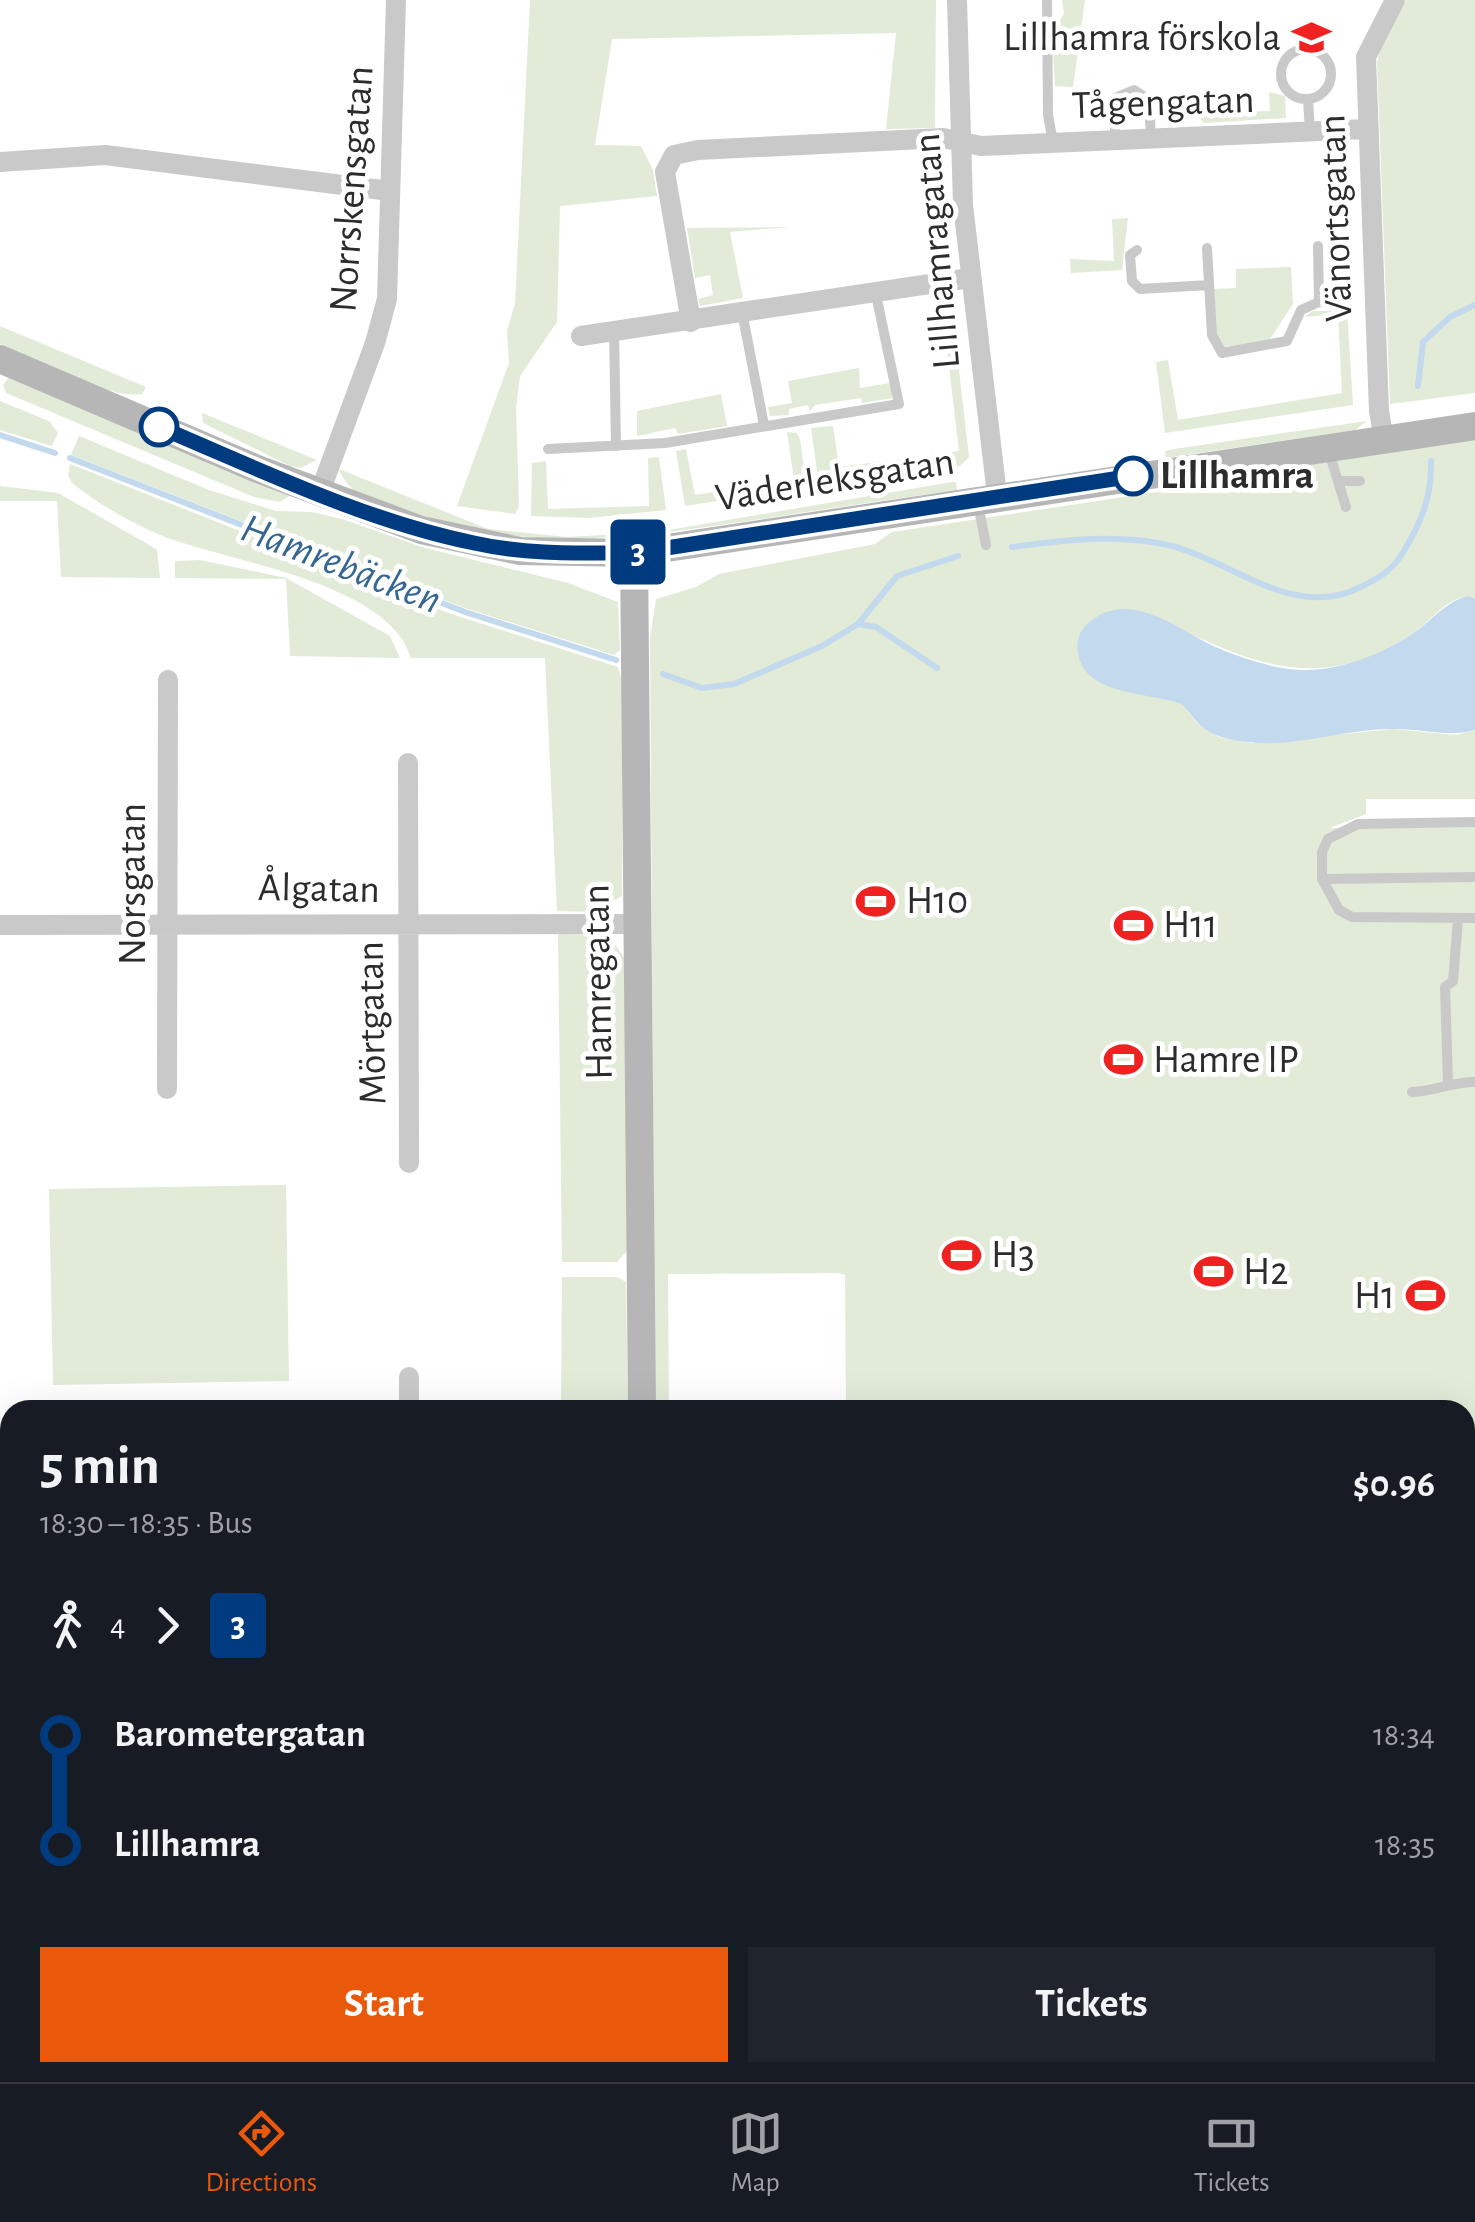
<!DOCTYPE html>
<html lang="en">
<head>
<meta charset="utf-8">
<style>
	:root { --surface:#171b24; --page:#20242c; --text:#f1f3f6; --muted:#9ea1a6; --line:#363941; --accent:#ea580c }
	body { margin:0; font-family:"Alegreya Sans",sans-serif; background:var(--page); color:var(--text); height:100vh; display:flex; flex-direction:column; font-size:38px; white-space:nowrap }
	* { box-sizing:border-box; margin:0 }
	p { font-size:32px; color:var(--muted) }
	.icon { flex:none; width:55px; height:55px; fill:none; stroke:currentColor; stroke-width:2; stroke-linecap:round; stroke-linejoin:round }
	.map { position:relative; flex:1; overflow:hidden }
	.side { position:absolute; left:0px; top:1400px; width:1475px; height:682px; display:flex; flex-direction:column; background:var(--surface); border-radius:30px 30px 0 0; box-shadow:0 10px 40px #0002 }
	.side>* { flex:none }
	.badge { padding:0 20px; border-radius:8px; font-size:35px; line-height:65px }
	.map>.badge { position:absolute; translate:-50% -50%; box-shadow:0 0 0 5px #fff }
	.legs { display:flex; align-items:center; gap:15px; height:110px; padding:0 40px; font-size:32px }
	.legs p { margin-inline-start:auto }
	.head { display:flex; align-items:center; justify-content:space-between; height:170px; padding:0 40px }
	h1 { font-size:55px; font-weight:600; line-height:75px }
	.action { display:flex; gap:20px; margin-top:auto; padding:20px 40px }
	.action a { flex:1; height:115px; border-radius:0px; background:var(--accent); color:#fff; font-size:40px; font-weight:600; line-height:115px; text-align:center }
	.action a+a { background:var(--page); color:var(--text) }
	ul { padding:0 40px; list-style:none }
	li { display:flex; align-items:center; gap:35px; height:110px; font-size:38px }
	li i { display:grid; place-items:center; width:15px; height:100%; margin:0 12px; background:currentColor }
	li i::after { content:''; width:25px; height:25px; margin:-12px; border:8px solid; border-radius:50%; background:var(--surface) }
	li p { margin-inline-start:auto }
	li:first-child i { background:linear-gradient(#0000 50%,currentColor 0) }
	li:last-child i { background:linear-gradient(currentColor 50%,#0000 0) }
	.dock { display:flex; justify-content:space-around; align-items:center; height:140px; border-top:2px solid var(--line); background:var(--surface); font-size:28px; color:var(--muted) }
	.dock a { display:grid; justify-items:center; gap:5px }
	.dock .on { color:var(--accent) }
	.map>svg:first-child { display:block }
	.green { fill:#e1ebd8 }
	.water { fill:#c3d9ed }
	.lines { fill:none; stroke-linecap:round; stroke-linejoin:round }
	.stream { stroke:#c3d9ed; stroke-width:6 }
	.lane { stroke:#c9c9c9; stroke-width:10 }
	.street { stroke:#c9c9c9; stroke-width:20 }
	.secondary { stroke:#b6b6b6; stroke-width:28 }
	.line-1-casing { stroke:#fff; stroke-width:22 }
	.line-1 { stroke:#003b80; stroke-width:15 }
	.stop-1-dot { fill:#fff; stroke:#003b80; stroke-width:5 }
	.labels { text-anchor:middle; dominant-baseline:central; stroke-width:10; stroke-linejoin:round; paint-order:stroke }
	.poi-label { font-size:40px; fill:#2c2c2c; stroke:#fff; text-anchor:start }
	.street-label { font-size:40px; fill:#2c2c2c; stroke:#fff }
	.stop-label { font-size:40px; font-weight:bold; fill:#2c2c2c; stroke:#fff; text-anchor:start }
	.water-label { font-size:42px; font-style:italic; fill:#366793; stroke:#fff }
</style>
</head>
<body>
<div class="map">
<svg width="1475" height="2082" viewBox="0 0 1475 2082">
	<rect width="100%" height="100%" fill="#fff"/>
	<!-- green -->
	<path class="green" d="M530 0H936L935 128 886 129 896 33 612 39 595 145 641 146 653 170 657 196 560 206 557 322 520 376 516 409 519 506 515 514 457 506 509 363 507 330 515 304Z
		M1062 0H1085L1073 87 1055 86 1052 35 1064 13Z
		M1406 0H1475V393L1390 404 1377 63 1381 45Z
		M1269 92 1285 96 1286 118 1204 123 1198 116 1200 100H1206L1207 113 1270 111Z
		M1128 218 1122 270 1071 273 1070 259 1114 261 1112 219Z
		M789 227 730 232 743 298 700 306 698 299 713 295 710 275 695 278 687 228Z
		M1291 267 1293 304 1268 342 1224 347 1215 333 1214 289 1236 288V269Z
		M940 291 950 292 969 457 960 466 819 485 811 428 833 426 839 467 959 451Z
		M1313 311H1347L1353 405 1165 433 1156 362 1168 360 1178 420 1342 393 1338 314 1304 317Z
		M0 326 146 387 142 394C108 400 34 358 0 344Z
		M859 368 860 388 890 383 893 398 862 403 861 398 815 405 810 411 808 405 789 409V415L770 416 768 407 792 403 788 381Z
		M11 374 291 495 280 502 254 497 6 393 3 385Z
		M721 394 727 426 678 434 675 428 637 436V411Z
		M0 401 49 421 58 433 52 446 0 430Z
		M202 413 317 460 301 468 290 466 203 423Z
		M1367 421 1355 430 1166 458 1165 451 1174 449Z
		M787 432 797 433 800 440 807 487 685 506 676 451 686 449 695 495 794 479Z
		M1475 432V597C1449 594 1436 616 1417 630 1322 700 1243 661 1151 614L1114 687 1182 703 1197 723 1219 737 1252 743 1393 729 1456 735 1475 730V799H1366V814L1330 828 1475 827V1814H1465V1410H846L845 1275 838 1273 668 1274 669 1410H655L650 638 656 599 696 587 719 574 875 544 892 532 1170 490 1169 479Z
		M79 436 209 490 276 511 312 512 342 519 425 548 568 583 618 602 620 650 614 655 462 607 71 455Z
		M659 457 666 510 589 518 531 516 532 463 546 461 548 509 649 506 648 458Z
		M70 464 451 614 618 667 622 681V896L593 912 557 911 545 658H411C389 583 231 562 165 537 131 523 101 506 72 483L68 475Z
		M339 469 488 529 567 537 657 532 952 482H956L957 490C894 499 831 508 768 518 638 538 526 555 398 510 372 500 350 497 339 469Z
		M0 486 58 493 146 543 157 550 160 578 61 577 57 501H0Z
		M200 560 286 578 390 636 400 658 290 656 286 579 175 578V561Z
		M558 933 609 936 626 960 627 1251 617 1262H562Z
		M286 1185 289 1381 53 1385 49 1189Z
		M562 1277H617L626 1282 628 1410H561Z
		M440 2072H595L596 2073 594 2082H435Z
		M629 2073 914 2072V2073L909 2082H627Z"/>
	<!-- water -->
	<path class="water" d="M1469 596 1475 598V730C1446 738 1421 728 1392 729 1344 729 1296 748 1248 742 1230 740 1213 737 1199 724 1192 718 1187 706 1179 703 1146 692 1084 695 1078 653 1075 636 1083 625 1098 616 1140 592 1187 637 1225 651 1243 658 1264 665 1283 668 1328 677 1384 655 1419 629 1437 615 1447 601 1469 596Z"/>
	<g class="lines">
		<!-- stream -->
		<path class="stream" d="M1418 386 1423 342 1450 317 1475 305
			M0 435 55 453
			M70 458 465 612 616 660
			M1012 547C1065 540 1119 533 1172 546 1234 562 1294 621 1361 587 1379 577 1391 572 1402 554 1421 523 1432 498 1431 461
			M858 624 876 627 937 668
			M663 674 702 688 734 684 822 646 858 624 897 576 958 556"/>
		<!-- lane -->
		<path class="lane" d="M1047 0 1048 115 1053 142
			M1281 74a25 25 0 1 1 50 0a25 25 0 1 1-50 0Z
			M1308 99 1310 132
			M1115 140V98L1134 90 1149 100 1151 138
			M1207 248 1212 335 1222 353 1287 341 1301 310 1319 302 1318 246
			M1137 250 1130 255 1132 281 1140 289 1209 285
			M742 312 764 425
			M614 331 616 446
			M548 449 665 443 899 404 875 290
			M1328 449 1346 507
			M1339 481H1360
			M978 504 986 545
			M1475 822 1358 824 1328 839 1322 852V879L1339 910 1352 917 1475 918
			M1322 879 1475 877
			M1448 1082 1445 987 1453 981 1458 919
			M1412 1092C1435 1091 1451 1082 1475 1082
			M1234 2082 1237 2072"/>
		<!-- street -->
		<path class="street" d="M957 0 963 205 997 495
			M0 162 105 155 390 191
			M691 322 665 172 674 155 698 150 943 138 981 146 1366 129
			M581 336 970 278
			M1384 440 1379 411 1366 57 1395 0
			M320 492 375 343 387 299 396 0
			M408 763 409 1163
			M0 925 638 924
			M167 1089 168 680
			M409 1377V1410
			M0 1634 10 1636
			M288 2082 293 2072"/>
		<!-- secondary -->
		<path class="secondary" d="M0 359 255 468 421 530 520 551 634 553 1475 426
			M634 553 642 1410
			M613 2082 614 2072"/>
	</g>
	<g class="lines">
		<defs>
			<path id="line-1" d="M159 427C261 470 366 521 474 543 527 555 581 553 634 553L1133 476"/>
		</defs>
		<!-- line-1 casing -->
		<use href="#line-1" class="line-1-casing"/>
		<!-- line-1 -->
		<use href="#line-1" class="line-1"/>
	</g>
	<!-- icons -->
	<defs>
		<symbol id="school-bare" viewBox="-9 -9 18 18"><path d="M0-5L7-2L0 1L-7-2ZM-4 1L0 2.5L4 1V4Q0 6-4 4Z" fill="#f02221" stroke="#fff" stroke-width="2.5" paint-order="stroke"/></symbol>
		<symbol id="stadium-bare" viewBox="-9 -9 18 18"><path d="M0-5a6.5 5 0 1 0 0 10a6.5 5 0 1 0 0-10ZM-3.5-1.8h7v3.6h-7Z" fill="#f02221" stroke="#fff" stroke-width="2.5" paint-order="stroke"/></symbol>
	</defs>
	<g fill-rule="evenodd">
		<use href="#school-bare" x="1284" y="10" width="55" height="55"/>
		<use href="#stadium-bare" x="848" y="874" width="55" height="55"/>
		<use href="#stadium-bare" x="1106" y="898" width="55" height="55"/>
		<use href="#stadium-bare" x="1096" y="1032" width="55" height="55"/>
		<use href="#stadium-bare" x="934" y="1228" width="55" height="55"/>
		<use href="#stadium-bare" x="1186" y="1244" width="55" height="55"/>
		<use href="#stadium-bare" x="1398" y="1268" width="55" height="55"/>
	</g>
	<!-- markers -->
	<g class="stop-1-dot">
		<circle cx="159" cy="427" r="18"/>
		<circle cx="1133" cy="476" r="18"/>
	</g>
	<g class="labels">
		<!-- poi labels -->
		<g class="poi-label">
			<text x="1281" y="38" text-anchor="end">Lillhamra förskola</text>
			<text x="906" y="901">H10</text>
			<text x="1163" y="925">H11</text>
			<text x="1153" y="1060">Hamre IP</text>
			<text x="991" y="1255">H3</text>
			<text x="1243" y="1272">H2</text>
			<text x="1395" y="1296" text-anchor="end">H1</text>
		</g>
		<!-- street labels -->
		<g class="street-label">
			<text transform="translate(1163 103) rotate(-2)">Tågengatan</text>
			<text transform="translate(352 189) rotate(-86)">Norrskensgatan</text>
			<text transform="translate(1336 218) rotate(-92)">Vänortsgatan</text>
			<text transform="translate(937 251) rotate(-95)">Lillhamragatan</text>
			<text transform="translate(835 480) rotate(-9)">Väderleksgatan</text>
			<text transform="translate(133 884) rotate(-90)">Norsgatan</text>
			<text transform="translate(319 889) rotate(1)">Ålgatan</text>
			<text transform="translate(598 982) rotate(-91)">Hamregatan</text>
			<text transform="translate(372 1023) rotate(-91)">Mörtgatan</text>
		</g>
		<!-- stop labels -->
		<g class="stop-label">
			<text x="1160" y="476">Lillhamra</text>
		</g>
		<!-- water labels -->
		<g class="water-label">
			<text transform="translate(341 564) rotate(21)">Hamrebäcken</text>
		</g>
	</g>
</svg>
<b class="badge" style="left:638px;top:552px;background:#003b80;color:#fff">3</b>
<section class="side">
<div class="head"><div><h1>5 min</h1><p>18:30 – 18:35 · Bus</p></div><b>$0.96</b></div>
<div class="legs"><svg class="icon" aria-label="walk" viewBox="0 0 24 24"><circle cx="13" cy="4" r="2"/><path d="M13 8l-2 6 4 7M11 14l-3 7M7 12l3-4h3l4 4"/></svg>4<svg class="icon" aria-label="forward" viewBox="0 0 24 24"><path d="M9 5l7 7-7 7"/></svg><b class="badge" style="background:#003b80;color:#fff">3</b></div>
<ul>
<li><i style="color:#003b80"></i><b>Barometergatan</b><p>18:34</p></li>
<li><i style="color:#003b80"></i><b>Lillhamra</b><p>18:35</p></li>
</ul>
<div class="action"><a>Start</a><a>Tickets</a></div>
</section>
</div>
<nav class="dock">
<a class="on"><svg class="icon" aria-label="directions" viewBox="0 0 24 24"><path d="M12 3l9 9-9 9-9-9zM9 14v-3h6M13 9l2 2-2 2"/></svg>Directions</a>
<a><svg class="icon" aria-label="map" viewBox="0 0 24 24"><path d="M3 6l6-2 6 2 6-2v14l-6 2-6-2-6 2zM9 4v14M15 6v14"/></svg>Map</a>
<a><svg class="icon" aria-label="tickets" viewBox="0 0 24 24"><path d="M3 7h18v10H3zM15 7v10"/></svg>Tickets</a>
</nav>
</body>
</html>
